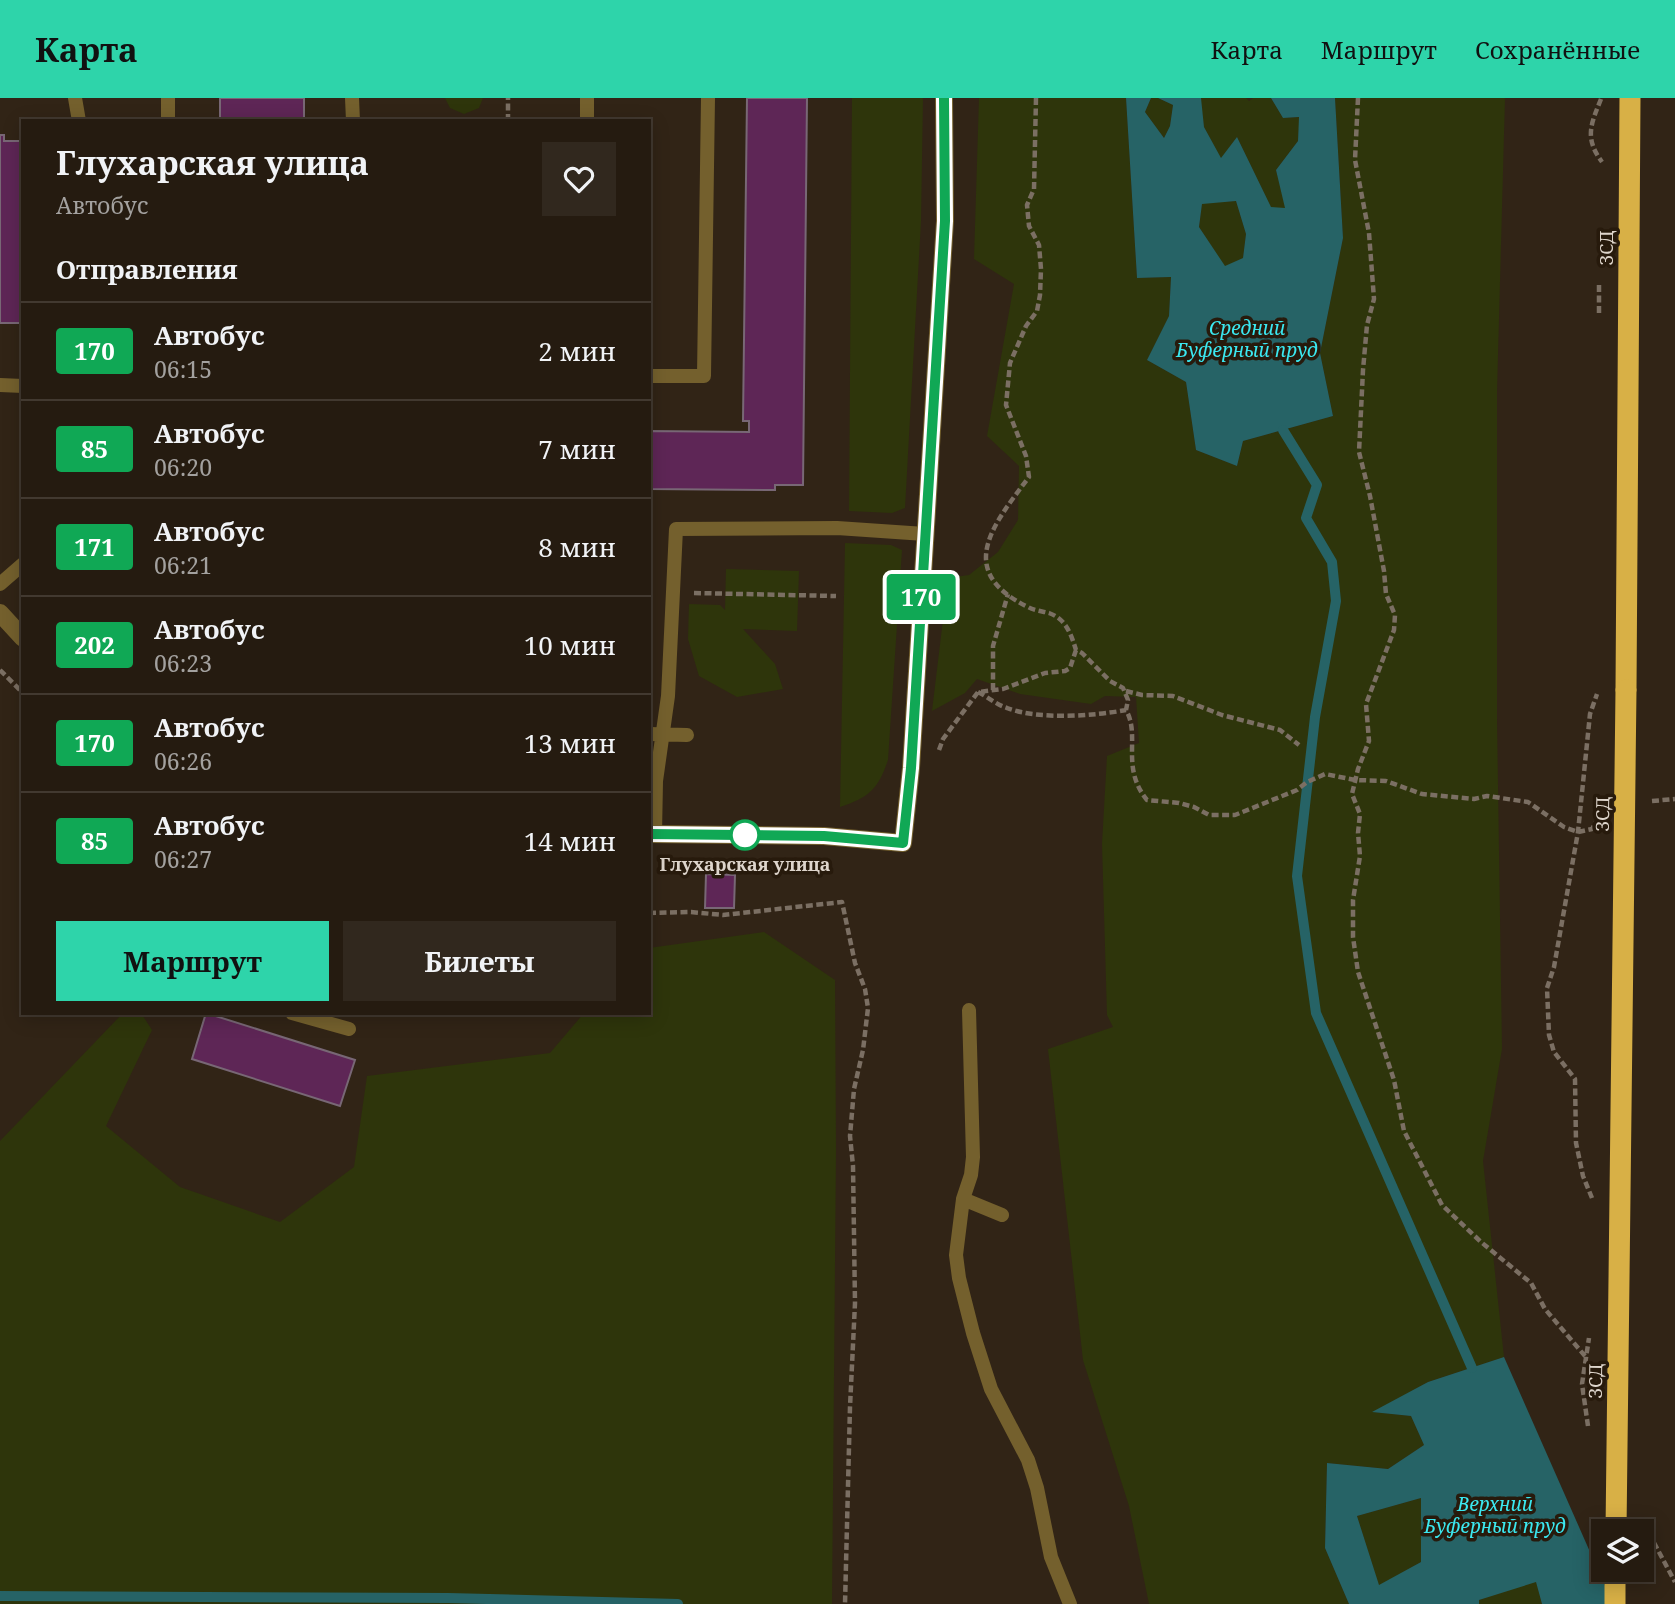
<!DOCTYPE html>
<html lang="ru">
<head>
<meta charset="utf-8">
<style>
	:root { --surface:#251b10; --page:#31281e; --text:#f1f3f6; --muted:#a3a19f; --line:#423930; --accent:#2ed4aa }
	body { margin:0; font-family:"Noto Serif",serif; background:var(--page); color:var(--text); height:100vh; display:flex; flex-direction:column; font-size:26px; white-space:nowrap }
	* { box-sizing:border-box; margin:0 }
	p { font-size:23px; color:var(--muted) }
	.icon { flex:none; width:38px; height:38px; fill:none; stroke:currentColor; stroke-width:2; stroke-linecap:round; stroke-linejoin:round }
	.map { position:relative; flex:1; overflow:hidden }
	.panel { position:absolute; left:21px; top:21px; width:630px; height:896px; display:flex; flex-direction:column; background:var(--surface); border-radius:0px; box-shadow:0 4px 18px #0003,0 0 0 2px var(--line) }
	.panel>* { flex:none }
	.badge { padding:0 14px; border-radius:5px; font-size:24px; line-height:46px }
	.buttons { position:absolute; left:1591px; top:1421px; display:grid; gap:14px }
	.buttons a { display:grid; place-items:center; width:63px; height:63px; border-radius:0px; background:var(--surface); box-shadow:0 4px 18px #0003,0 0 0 2px var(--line); font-size:35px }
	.map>.badge { position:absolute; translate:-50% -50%; box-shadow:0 0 0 4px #fff }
	h2 { padding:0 35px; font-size:26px; line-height:63px }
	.round { display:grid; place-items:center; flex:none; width:74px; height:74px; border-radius:0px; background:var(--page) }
	.overview { display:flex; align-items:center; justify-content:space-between; height:119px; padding:0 35px }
	h1 { font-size:33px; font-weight:700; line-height:52px }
	.primary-button { display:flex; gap:14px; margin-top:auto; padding:14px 35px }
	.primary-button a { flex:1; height:80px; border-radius:0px; background:var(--accent); color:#111; font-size:28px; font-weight:700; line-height:80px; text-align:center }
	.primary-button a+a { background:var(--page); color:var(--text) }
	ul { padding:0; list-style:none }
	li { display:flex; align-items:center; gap:21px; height:98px; padding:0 35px; border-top:2px solid var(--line) }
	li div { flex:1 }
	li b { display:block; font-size:26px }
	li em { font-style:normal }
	li .badge { min-width:77px; font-weight:700; text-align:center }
	header { display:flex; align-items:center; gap:42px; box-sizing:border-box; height:98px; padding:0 35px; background:var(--accent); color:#111 }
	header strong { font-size:33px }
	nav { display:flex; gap:38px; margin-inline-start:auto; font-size:24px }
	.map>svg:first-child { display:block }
	.green { fill:#2e350b }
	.water { fill:#266366; fill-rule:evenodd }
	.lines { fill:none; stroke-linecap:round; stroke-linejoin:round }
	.stream { stroke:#266366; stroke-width:10 }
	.building { fill:#5e2656; stroke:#786775; stroke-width:2 }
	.path { stroke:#7b6f63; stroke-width:4.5; stroke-dasharray:7 3.5; stroke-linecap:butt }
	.lane { stroke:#74602d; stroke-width:14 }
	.street { stroke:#74602d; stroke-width:18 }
	.highway { stroke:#d8b046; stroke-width:21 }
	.highway-bridge { stroke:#d8b046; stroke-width:21 }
	.line-casing { stroke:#fff; stroke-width:16 }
	.line { stroke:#10a855; stroke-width:10 }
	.stop-dot { fill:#fff; stroke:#10a855; stroke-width:3.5 }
	.labels { text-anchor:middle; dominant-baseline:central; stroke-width:7; stroke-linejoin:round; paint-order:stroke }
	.street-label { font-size:18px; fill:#ded5cc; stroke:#271a0c }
	.stop-label { font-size:18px; font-weight:bold; fill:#ded5cc; stroke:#271a0c }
	.water-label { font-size:19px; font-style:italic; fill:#3be8f0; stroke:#271a0c }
</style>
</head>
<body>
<header>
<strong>Карта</strong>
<nav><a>Карта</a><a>Маршрут</a><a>Сохранённые</a></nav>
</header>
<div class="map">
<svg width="1675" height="1506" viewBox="0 0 1675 1506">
	<rect width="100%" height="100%" fill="#312416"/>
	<!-- green -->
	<path class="green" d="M445 0H483L479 10 464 16 450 10Z
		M852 0H923L921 123 905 410 892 415 849 413Z
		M979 0H1126L1137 180 1171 179 1169 218 1147 262 1186 284 1196 352 1237 368 1243 343 1333 318 1320 255 1343 140 1335 0H1505L1497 294V621L1502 951 1483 1063 1504 1259 1428 1284 1374 1314 1411 1318 1424 1347 1388 1371 1327 1365 1325 1450 1349 1506H1149L1129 1408 1083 1262 1048 951 1113 929 1107 917 1102 746 1107 658 1139 645 1136 599 1105 598 1091 606 1020 596 977 581 965 595 932 613 948 480 969 477 998 454 1018 422 1019 368 987 338 1014 186 974 161Z
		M1151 0H1158L1173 7 1170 28 1164 40 1145 14Z
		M1200 0H1246L1249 3 1253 0H1271L1283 20 1300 19 1298 43 1276 72 1286 110H1271L1237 39 1221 61 1204 29Z
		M1236 103 1246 136 1243 160 1225 169 1199 129 1202 105Z
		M845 445 891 447 902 452 888 662C878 691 870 699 840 709Z
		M726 471 799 473 797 533 743 531 775 566 783 591 737 599 699 578 688 541 689 506 720 507 725 512Z
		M764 834 835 882 836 1051 832 1506H0V1043L123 915H141L152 932 106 1028 180 1089 280 1124 354 1069 367 978 550 955 584 915H649V850Z
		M1421 1400V1464L1379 1488 1357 1418Z
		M1536 1483 1542 1506H1479V1502Z"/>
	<!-- water -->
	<path class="water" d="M1126 0H1151L1145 14 1164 40 1170 28 1173 7 1158 0H1201L1204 29 1221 60 1237 39 1271 109 1285 110 1276 72 1298 43 1299 19 1283 20 1271 0H1335L1343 140 1320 255 1333 318 1243 343 1237 368 1196 352 1186 284 1147 262 1169 218 1171 179 1137 180ZM1236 103 1246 136 1243 160 1225 168 1199 129 1202 106Z
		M1504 1259 1613 1506H1542L1536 1484 1479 1502V1506H1349L1325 1450 1327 1365 1388 1371 1424 1347 1411 1318 1372 1314 1428 1284ZM1421 1400V1464L1379 1487 1357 1418Z"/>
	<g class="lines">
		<!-- stream -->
		<path class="stream" d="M1283 332 1317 387 1306 420 1332 464 1336 503 1315 619 1297 778 1316 915 1472 1270
			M0 1498 448 1500 678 1506"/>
	</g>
	<!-- building -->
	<path class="building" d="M220 0H304V23H220Z
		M747 0H807L803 387H775V392L649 391V333L749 334V323H743Z
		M0 37H4V43H22L23 232 22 225H0Z
		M706 776 735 777 734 810H705Z
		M206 915 355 962 340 1008 192 961Z"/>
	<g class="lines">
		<!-- path -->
		<path class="path" d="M1036 0 1034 91 1027 107 1029 128 1039 147 1041 171 1040 197 1037 213 1026 228 1010 265 1006 307 1026 358 1029 379C993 427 954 473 1028 509 1035 513 1042 513 1049 515 1066 521 1071 536 1076 552L1082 555 1110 583 1123 590 1128 602 1126 612
			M1358 0 1355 62 1369 135 1374 201 1367 227 1363 272 1359 354 1370 398 1384 473 1386 496 1395 517 1394 532 1366 606 1369 643 1358 671 1352 696 1360 716 1358 735 1360 758 1353 802V839L1358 874 1394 982 1404 1033 1442 1107 1481 1144 1531 1185 1545 1211 1585 1258
			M1601 1C1591 26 1584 40 1602 64
			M508 23V0
			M1599 215V185
			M694 495 836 498
			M0 572 23 595
			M993 592V548L1008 496
			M1126 593 1142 597 1173 598 1222 617 1280 632 1299 647
			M978 594C988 599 997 607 1007 610 1038 622 1094 618 1126 612 1141 638 1120 669 1147 702L1179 705 1194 709 1209 717H1235L1297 692 1307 684 1325 676 1355 682 1386 683 1422 696 1474 701 1487 698 1528 704 1564 729 1578 734 1592 731 1596 724
			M939 652 943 641 978 594 1003 591 1045 575 1065 573 1070 570 1076 552
			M1652 703 1675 701
			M649 815 691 814 723 817 842 804 855 865 865 891 868 910 863 952 854 991 850 1038 853 1068 855 1205 850 1309 845 1506
			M1592 1100 1583 1078 1576 1045 1575 981 1554 954 1549 937 1547 890 1554 869 1578 734 1590 616 1597 596
			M1588 1328 1582 1286 1589 1240
			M1644 1426 1675 1484"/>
		<!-- lane -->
		<path class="lane" d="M75 0 79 23
			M168 0V23
			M352 0 353 23
			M587 0V23
			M649 278H704L708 0
			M0 287 23 288
			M0 486 23 466
			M649 636 687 637
			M655 736 656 683 668 598 676 431 837 430 925 436
			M969 912 973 1059 971 1077 963 1101 956 1157 959 1180 973 1235 991 1291 1028 1362 1037 1390 1051 1459 1070 1506
			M292 915 349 931
			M963 1101 1002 1117"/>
		<!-- street -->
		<path class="street" d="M0 515 23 540
			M649 736 824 738 903 745 911 670 945 123 944 0"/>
		<!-- highway -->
		<path class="highway" d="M1626 592 1630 0
			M1615 1506V1472"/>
		<!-- highway-bridge -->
		<path class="highway-bridge" d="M1616 1433 1626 592"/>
	</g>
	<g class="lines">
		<defs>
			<path id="line" d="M649 736 824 738 903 745 911 670 945 123 944 0"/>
		</defs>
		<!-- line casing -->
		<use href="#line" class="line-casing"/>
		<!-- line -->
		<use href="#line" class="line"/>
	</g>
	<!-- markers -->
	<circle class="stop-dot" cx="745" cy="737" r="14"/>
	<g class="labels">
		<!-- street labels -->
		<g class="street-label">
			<text transform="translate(1606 150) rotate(-90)">ЗСД</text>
			<text transform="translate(1602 716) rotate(-89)">ЗСД</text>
			<text transform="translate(1595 1283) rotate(-89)">ЗСД</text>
		</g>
		<!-- stop labels -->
		<g class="stop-label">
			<text x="745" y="766">Глухарская улица</text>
		</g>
		<!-- water labels -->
		<g class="water-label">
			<text x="1247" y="230">Средний<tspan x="1247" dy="22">Буферный пруд</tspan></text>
			<text x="1495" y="1406">Верхний<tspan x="1495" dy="22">Буферный пруд</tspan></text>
		</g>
	</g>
</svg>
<div class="buttons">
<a><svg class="icon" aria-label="layers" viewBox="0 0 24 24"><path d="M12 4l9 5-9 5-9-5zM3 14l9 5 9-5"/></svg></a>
</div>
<b class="badge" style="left:921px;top:499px;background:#10a855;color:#fff">170</b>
<section class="panel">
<div class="overview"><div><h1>Глухарская улица</h1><p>Автобус</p></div><a class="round"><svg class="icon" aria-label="heart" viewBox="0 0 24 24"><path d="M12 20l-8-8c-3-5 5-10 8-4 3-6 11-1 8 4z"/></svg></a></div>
<h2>Отправления</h2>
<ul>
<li><span class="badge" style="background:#10a855;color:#fff">170</span><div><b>Автобус</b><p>06:15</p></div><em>2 мин</em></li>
<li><span class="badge" style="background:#10a855;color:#fff">85</span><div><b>Автобус</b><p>06:20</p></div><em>7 мин</em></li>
<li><span class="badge" style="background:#10a855;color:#fff">171</span><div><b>Автобус</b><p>06:21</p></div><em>8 мин</em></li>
<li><span class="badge" style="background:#10a855;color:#fff">202</span><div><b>Автобус</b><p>06:23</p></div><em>10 мин</em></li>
<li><span class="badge" style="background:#10a855;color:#fff">170</span><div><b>Автобус</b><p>06:26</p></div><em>13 мин</em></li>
<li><span class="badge" style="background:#10a855;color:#fff">85</span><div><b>Автобус</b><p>06:27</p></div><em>14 мин</em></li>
</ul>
<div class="primary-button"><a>Маршрут</a><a>Билеты</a></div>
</section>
</div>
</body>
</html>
